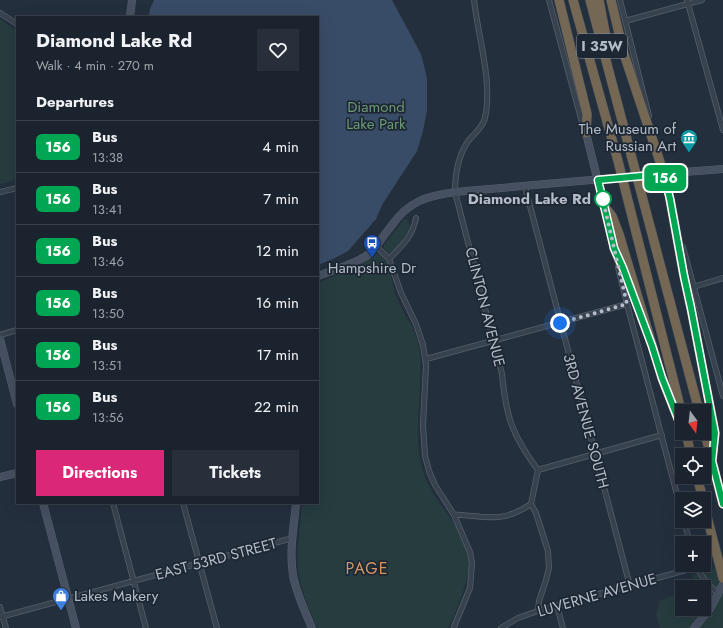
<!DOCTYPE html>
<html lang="en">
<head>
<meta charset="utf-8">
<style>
	:root { --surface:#1b232e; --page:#282f3a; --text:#f1f3f6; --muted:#a0a4aa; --line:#39404a; --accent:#db2777 }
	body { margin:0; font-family:Jost,sans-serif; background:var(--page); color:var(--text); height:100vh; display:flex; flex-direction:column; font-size:15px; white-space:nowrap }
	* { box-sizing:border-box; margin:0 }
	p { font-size:13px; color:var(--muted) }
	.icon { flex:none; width:22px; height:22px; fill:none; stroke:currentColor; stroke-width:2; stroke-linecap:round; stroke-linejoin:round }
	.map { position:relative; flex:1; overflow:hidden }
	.sheet { position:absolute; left:16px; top:16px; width:303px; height:488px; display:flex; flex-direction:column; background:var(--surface); border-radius:0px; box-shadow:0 4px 16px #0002,0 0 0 1px var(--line) }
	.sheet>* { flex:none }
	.badge { padding:0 8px; border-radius:6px; font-size:14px; line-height:26px }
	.needle { width:26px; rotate:165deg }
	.buttons { position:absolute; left:675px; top:404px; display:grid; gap:8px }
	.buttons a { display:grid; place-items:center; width:36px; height:36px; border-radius:0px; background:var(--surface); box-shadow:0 4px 16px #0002,0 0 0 1px var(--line); font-size:20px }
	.you { position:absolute; width:20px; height:20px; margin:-10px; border:3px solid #fff; border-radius:50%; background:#1a73e8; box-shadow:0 0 0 6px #1a73e833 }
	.map>.badge { position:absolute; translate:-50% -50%; box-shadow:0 0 0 2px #fff }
	h2 { padding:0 20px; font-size:15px; line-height:36px }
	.round { display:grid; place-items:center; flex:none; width:42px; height:42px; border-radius:0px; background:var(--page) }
	.headline { display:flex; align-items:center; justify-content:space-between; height:68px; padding:0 20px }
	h1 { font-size:19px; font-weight:700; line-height:30px }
	.cta { display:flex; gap:8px; margin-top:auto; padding:8px 20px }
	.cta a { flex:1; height:46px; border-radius:0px; background:var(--accent); color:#fff; font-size:16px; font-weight:700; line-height:46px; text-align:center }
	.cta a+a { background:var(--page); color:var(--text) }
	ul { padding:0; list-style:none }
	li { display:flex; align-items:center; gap:12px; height:52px; padding:0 20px; border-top:1px solid var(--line) }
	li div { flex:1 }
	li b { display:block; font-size:15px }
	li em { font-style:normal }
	li .badge { min-width:44px; font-weight:700; text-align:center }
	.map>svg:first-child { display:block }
	.green { fill:#263c3f }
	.water { fill:#394c67 }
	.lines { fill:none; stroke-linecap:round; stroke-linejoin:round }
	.street-casing { stroke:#565f6c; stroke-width:6 }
	.secondary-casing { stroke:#565f6c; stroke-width:8 }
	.highway-casing { stroke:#434c59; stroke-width:10 }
	.street { stroke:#38414e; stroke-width:4.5 }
	.secondary { stroke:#465061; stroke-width:7 }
	.highway { stroke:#746855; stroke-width:9 }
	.secondary-bridge-casing { stroke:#565f6c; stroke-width:8; stroke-linecap:butt }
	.secondary-bridge { stroke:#465061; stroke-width:7 }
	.line-casing { stroke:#fff; stroke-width:9 }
	.line { stroke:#00a651; stroke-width:6 }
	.walk { stroke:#b4bcc9; stroke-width:4; stroke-dasharray:0 7.2 }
	.stop-dot { fill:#fff; stroke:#00a651; stroke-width:2 }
	.labels { text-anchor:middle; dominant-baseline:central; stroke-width:3.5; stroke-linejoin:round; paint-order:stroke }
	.shield { fill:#1d2633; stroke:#878f9c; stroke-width:1 }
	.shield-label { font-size:14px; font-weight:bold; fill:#b4bcc9 }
	.park-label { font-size:15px; fill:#6b9a76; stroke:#1d2633 }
	.poi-label { font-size:15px; fill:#b4bcc9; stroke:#1d2633; text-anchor:end }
	.stop-label { font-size:15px; font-weight:bold; fill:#b4bcc9; stroke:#1d2633; text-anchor:end }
	.street-label { font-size:15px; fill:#b4bcc9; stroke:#1d2633 }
	.neighbourhood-label { font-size:16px; letter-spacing:1px; fill:#d59563; stroke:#1d2633 }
</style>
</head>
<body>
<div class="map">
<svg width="723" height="628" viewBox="0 0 723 628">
	<rect width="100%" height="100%" fill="#242f3e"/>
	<!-- green -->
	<path class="green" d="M0 19 17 31V180L0 184Z
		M404 219 408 220 410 227 394 252 391 254 388 253 384 249V245Z
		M376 254H380C392 266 391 283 397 298 403 315 417 329 419 347 425 389 410 433 424 474 434 505 467 528 469 562 470 578 456 613 448 628H318C308 609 298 584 298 562 297 543 301 523 302 503H318V283L365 262Z
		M723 566V628H660L656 613 660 601 674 595 682 588V609H704V587H683L693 578 692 575Z"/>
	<!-- water -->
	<path class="water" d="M154 0H392L421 54 427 78V110L423 131 417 151 382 205 376 219 348 251 333 259 318 265V17H149L150 9Z"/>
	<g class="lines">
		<defs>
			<path id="street" d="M474 0C478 37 493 82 485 118 483 127 475 133 469 140 458 155 455 174 455 192L502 374C506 417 512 435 538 470L531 504 536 513 548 551 549 568 546 580 539 601 538 611
				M549 0 583 126
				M620 0 649 116
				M687 0 723 130
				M0 13 17 24
				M625 21 702 0
				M525 187 630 586
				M0 192 17 188
				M605 211 614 248
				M376 246 389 259 401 293 416 324 423 345 426 365 423 425 425 456 429 471 435 485 454 515 470 552 472 563 470 588 454 627
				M683 247 723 396
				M389 259C401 247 413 236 416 218
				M618 267 627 304 682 514
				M693 287 723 278
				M0 335 17 330
				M426 359 627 304
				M538 470 662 435
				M113 503 146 628
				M183 503 217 628
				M454 515C461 514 467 516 473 516 497 519 510 518 531 504
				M684 521 690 543
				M696 565C701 576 708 586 718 593
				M557 606 563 628
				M0 607 6 628
				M0 617 293 538
				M501 628 518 618 538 611 697 567"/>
			<path id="secondary" d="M130 17 132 0
				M586 133 604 206
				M663 170 670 199
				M658 174 723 169
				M318 276C333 270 356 264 369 254 378 245 384 235 392 225 409 201 427 196 455 192L603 179
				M0 339 17 404
				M0 477 17 473
				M43 503 76 628
				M296 503C294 526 289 551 293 575 296 593 305 611 312 628
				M694 628 710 609 723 584"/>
			<path id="highway" d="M559 0 587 114 586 133
				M573 0 618 161 682 414
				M590 0 699 411
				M599 0 608 48
				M611 0 624 54 661 165
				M670 199 684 276 691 308 715 433 712 461
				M604 206 612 216 619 234 662 378 682 429
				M614 248 624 272
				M704 430 723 504
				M686 433 691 455
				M697 477 703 499
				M704 505 723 578"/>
		</defs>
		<!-- street casing -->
		<use href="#street" class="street-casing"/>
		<!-- secondary casing -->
		<use href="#secondary" class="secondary-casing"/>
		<!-- highway casing -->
		<use href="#highway" class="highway-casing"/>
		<!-- street -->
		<use href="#street" class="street"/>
		<!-- secondary -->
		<use href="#secondary" class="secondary"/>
		<!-- highway -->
		<use href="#highway" class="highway"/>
		<defs>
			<path id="secondary-bridge" d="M603 179 658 174"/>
		</defs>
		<!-- secondary-bridge casing -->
		<use href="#secondary-bridge" class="secondary-bridge-casing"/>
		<!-- secondary-bridge -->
		<use href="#secondary-bridge" class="secondary-bridge"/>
	</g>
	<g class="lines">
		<defs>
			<path id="line" d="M682 429 662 378 652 346 623 268 614 248 598 180 664 174 670 199 684 276 691 308 715 433 712 461 723 504"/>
		</defs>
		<!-- line casing -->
		<use href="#line" class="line-casing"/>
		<!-- line -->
		<use href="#line" class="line"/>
		<!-- walk -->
		<path class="walk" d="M560 323 627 304 602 196 603 199"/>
	</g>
	<!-- icons -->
	<defs>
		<symbol id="museum-pin" viewBox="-11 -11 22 30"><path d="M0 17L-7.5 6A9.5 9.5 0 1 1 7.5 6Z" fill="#0f9aa8" stroke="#1d2633"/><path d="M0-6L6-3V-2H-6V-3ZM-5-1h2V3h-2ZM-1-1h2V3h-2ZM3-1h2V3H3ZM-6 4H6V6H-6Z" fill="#fff"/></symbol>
		<symbol id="bus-pin" viewBox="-11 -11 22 30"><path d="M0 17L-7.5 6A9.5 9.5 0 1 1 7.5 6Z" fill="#1a4fb4" stroke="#1d2633"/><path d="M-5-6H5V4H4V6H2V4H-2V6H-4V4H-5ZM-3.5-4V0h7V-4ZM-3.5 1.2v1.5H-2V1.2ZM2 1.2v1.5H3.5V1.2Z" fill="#fff"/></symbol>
		<symbol id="shop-pin" viewBox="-11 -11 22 30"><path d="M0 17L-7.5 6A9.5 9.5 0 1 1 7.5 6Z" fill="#3f7fe0" stroke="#1d2633"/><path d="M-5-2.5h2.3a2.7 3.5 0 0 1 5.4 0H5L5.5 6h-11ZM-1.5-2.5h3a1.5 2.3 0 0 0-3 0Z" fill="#fff"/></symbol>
	</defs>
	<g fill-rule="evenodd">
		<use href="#museum-pin" x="679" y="128" width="20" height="27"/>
		<use href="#bus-pin" x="362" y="233" width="20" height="27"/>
		<use href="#shop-pin" x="51" y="586" width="20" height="27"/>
	</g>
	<!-- markers -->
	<circle class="stop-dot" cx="603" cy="199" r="8"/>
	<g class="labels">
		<!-- shield labels -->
		<rect class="shield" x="577" y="34" width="50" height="24" rx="3"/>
		<g class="shield-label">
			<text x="602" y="46">I 35W</text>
		</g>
		<!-- park labels -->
		<g class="park-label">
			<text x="376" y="107">Diamond<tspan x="376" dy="17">Lake Park</tspan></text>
		</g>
		<!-- poi labels -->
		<g class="poi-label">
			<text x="676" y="129">The Museum of<tspan x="676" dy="17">Russian Art</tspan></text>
			<text x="372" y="268" text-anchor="middle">Hampshire Dr</text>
			<text x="74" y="596" text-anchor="start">Lakes Makery</text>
		</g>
		<!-- stop labels -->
		<g class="stop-label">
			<text x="591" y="199">Diamond Lake Rd</text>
		</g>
		<!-- street labels -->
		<g class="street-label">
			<text transform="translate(485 307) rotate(76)">CLINTON AVENUE</text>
			<text transform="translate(586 421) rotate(75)">3RD AVENUE SOUTH</text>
			<text transform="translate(216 559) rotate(-15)">EAST 53RD STREET</text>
			<text transform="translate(597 595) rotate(-16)">LUVERNE AVENUE</text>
		</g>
		<!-- neighbourhood labels -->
		<g class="neighbourhood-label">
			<text x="367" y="568">PAGE</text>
		</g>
	</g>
</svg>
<div class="buttons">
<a><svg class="needle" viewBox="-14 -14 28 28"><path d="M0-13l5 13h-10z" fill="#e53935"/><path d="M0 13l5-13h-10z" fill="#a0a4aa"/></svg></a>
<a><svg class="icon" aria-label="locate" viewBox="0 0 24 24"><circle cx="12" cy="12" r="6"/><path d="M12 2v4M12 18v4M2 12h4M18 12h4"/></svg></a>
<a><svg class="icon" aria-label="layers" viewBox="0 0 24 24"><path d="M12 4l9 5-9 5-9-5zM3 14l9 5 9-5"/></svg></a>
<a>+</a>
<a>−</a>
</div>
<div class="you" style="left:560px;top:323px"></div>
<b class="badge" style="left:665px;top:178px;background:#00a651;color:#fff">156</b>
<section class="sheet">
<div class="headline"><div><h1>Diamond Lake Rd</h1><p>Walk · 4 min · 270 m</p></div><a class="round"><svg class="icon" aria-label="heart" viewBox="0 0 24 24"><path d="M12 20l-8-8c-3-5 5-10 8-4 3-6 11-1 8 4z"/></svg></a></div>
<h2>Departures</h2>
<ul>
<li><span class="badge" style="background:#00a651;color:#fff">156</span><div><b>Bus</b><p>13:38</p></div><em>4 min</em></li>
<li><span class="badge" style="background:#00a651;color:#fff">156</span><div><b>Bus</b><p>13:41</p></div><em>7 min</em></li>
<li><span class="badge" style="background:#00a651;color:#fff">156</span><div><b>Bus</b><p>13:46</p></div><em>12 min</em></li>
<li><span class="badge" style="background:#00a651;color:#fff">156</span><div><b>Bus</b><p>13:50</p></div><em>16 min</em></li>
<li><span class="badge" style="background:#00a651;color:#fff">156</span><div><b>Bus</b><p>13:51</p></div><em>17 min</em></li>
<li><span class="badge" style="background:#00a651;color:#fff">156</span><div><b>Bus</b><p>13:56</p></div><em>22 min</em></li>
</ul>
<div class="cta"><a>Directions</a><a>Tickets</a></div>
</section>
</div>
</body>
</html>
